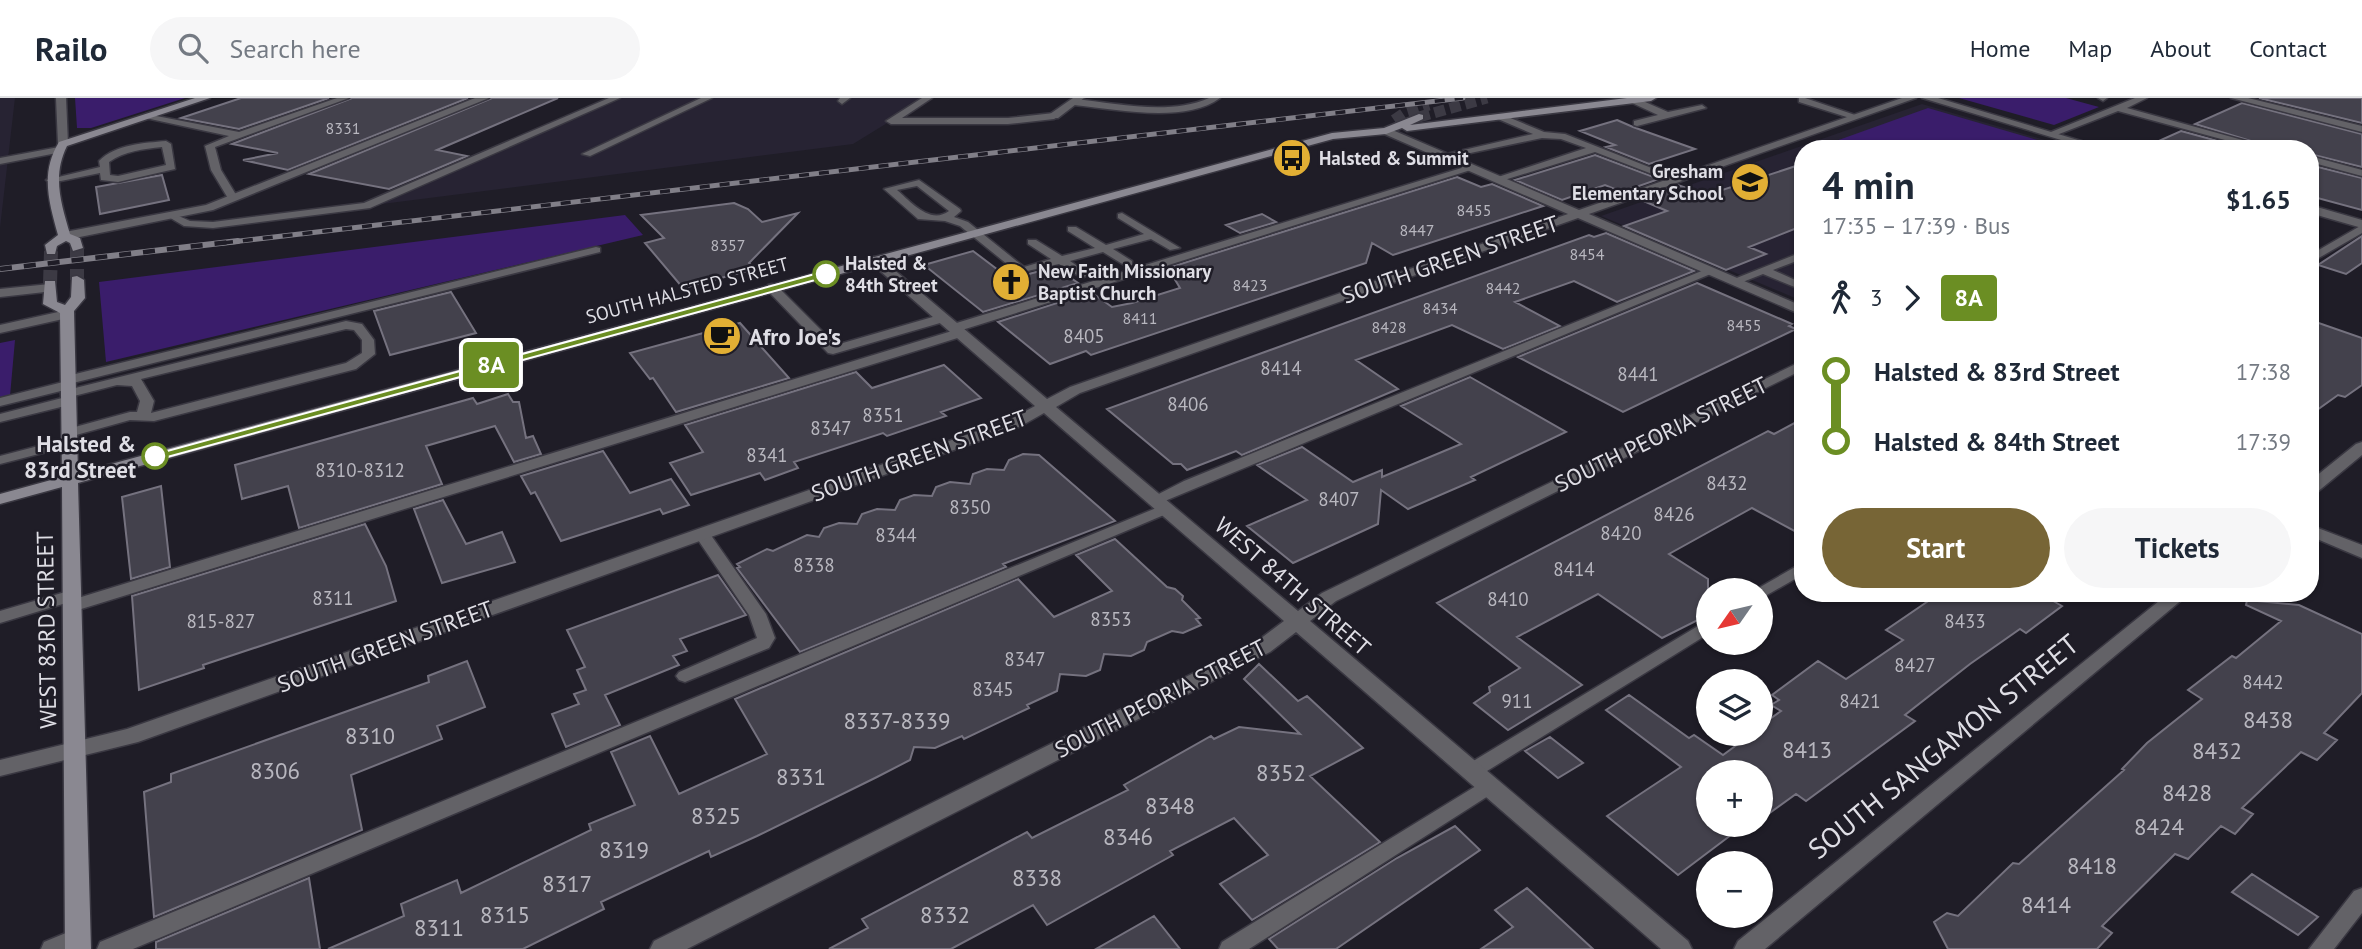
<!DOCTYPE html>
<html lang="en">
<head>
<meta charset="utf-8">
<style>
	:root { --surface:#fff; --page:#f6f6f7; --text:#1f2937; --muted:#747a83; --line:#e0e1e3; --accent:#776536 }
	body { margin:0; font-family:"PT Sans",sans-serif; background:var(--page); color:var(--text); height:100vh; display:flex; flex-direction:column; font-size:26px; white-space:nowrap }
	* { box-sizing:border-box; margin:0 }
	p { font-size:23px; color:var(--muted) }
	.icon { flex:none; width:38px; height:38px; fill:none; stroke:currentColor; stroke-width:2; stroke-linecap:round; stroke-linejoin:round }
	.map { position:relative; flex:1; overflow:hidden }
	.sheet { position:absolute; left:1794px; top:42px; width:525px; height:462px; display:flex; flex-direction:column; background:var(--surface); border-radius:28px; box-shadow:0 2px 5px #0004 }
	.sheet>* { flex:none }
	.badge { padding:0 14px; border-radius:5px; font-size:24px; line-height:46px }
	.needle { width:46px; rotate:236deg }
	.buttons { position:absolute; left:1696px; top:480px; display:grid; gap:14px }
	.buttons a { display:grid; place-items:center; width:77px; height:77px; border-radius:50%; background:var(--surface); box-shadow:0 2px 5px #0004; font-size:35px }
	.map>.badge { position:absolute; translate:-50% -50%; box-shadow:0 0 0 4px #fff }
	.legs { display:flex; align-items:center; gap:10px; height:77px; padding:0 28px; font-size:23px }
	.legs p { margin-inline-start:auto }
	.overview { display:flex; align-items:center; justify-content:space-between; height:119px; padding:0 28px }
	h1 { font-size:38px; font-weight:600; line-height:52px }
	.cta { display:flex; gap:14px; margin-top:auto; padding:14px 28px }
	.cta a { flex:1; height:80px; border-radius:42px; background:var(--accent); color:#fff; font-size:28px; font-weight:600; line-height:80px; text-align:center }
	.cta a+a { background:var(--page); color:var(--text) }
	ul { padding:0 28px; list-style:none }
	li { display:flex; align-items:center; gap:24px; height:70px; font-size:26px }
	li i { display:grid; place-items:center; width:10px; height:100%; margin:0 9px; background:currentColor }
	li i::after { content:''; width:18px; height:18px; margin:-9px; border:5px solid; border-radius:50%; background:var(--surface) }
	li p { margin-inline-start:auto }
	li:first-child i { background:linear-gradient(#0000 50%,currentColor 0) }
	li:last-child i { background:linear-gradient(currentColor 50%,#0000 0) }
	header { display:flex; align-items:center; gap:42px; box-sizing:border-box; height:98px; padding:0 35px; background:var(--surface); border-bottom:2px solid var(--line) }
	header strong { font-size:33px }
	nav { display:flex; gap:38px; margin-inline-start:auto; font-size:24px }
	.search { width:490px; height:63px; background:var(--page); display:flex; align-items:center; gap:18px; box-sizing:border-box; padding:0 24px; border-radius:38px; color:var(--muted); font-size:26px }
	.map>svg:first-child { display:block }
	.built { fill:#272333 }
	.green { fill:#3a1d6b }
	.building { fill:#43414c; stroke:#75727f; stroke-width:2 }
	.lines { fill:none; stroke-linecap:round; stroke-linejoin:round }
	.secondary-tunnel-far1 { stroke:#3c3a44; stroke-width:11; stroke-dasharray:11 5; stroke-linecap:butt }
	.secondary-tunnel { stroke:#3c3a44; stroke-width:14; stroke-dasharray:14 7; stroke-linecap:butt }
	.lane-casing { stroke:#3a3842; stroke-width:3 }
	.street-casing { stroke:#3a3842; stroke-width:3 }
	.secondary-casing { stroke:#3a3842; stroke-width:3 }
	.lane { fill:#636267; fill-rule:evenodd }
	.street { fill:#636267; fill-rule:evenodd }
	.secondary { fill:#8a8891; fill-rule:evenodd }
	.rail-far1-casing { stroke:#817f88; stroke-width:5 }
	.rail-casing { stroke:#817f88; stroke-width:6 }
	.rail-far1 { stroke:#1f1d27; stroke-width:3.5; stroke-dasharray:10; stroke-linecap:butt }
	.rail { stroke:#1f1d27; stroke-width:4.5; stroke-dasharray:12; stroke-linecap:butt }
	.line-1 { fill:#6b8e23; stroke:#fff; stroke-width:2 }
	.stop-1-dot { fill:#fff; stroke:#6b8e23; stroke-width:3.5 }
	.labels { text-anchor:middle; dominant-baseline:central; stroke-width:5; stroke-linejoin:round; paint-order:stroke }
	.far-number-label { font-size:16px; fill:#b8b7bf }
	.far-poi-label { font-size:19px; font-weight:bold; fill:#dfdee5; stroke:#1f1d27; text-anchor:start }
	.far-stop-label { font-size:19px; font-weight:bold; fill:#dfdee5; stroke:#1f1d27; text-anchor:start }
	.far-street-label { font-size:19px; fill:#dfdee5; stroke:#1f1d27 }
	.number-label { font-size:19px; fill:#b8b7bf }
	.street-label { font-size:23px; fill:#dfdee5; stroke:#1f1d27 }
	.poi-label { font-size:23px; font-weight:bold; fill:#dfdee5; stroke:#1f1d27; text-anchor:start }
	.stop-label { font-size:23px; font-weight:bold; fill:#dfdee5; stroke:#1f1d27; text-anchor:end }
	.near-number-label { font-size:23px; fill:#b8b7bf }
	.near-street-label { font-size:28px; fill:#dfdee5; stroke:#1f1d27 }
</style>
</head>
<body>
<header>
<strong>Railo</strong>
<div class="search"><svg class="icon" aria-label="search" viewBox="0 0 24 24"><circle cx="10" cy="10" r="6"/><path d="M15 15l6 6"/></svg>Search here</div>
<nav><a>Home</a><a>Map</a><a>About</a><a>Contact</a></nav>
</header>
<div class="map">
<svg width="2362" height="851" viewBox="0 0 2362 851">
	<rect width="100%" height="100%" fill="#1f1d27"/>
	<!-- built -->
	<path class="built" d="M0 0H15L0 130Z
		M616 0H928L853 46 366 108Z
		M1922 6 2075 51H1802V203L1601 118Z"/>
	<!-- green -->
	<path class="green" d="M75 0H185L91 30H77Z
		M1959 0H2066L2099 9 2054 27Z
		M1928 10 2068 51H1853L1833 44Z
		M625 117 643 137 106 264 99 184Z
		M15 242 10 298 0 300V245Z"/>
	<!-- building -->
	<path class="building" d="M241 0H329L239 31 181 20Z
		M352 0H468L288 72 243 62 278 55 232 46Z
		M492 0H558L437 52 467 58 389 91 309 76Z
		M2259 0H2362V25Z
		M2242 5 2362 36V69L2310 56V51H2277L2195 26Z
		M1617 22 1633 29 1695 51 1649 66 1606 49 1615 47 1580 33Z
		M2181 33 2247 51H2141Z
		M1595 57 1659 81 1622 94 1605 87 1562 102 1515 82Z
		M1802 66V128L1749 149 1766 156 1726 172 1624 128 1667 113 1639 101 1678 87 1707 97Z
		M2310 67 2362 80V112L2310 98Z
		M162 77 169 102 100 116 96 89Z
		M1457 79 1481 89 1492 86 1543 108 1393 157 1372 145 1366 165 1091 257 1086 253 1050 266 998 224 1091 194 1112 209 1132 205 1180 190 1168 170Z
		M734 105 748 111 762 124 798 115 749 165 755 171 683 190 645 145 664 140 641 117Z
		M1262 116 1276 124 1240 135 1226 127Z
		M1606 135 1694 173 1617 204 1574 183 1515 204 1560 228 1503 251 1452 227 1356 262 1398 291 1242 357 1236 353 1187 372 1181 366H1173L1107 311 1589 137 1594 139Z
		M2362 138V165L2346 176 2318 167Z
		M973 153 1010 181 1055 169 1078 185 983 214 924 167Z
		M1697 185 1792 226 1789 228 1796 231 1623 314 1518 259Z
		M451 194 476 235 390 257 374 213Z
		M2310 222 2362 240V287L2345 299 2338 297 2310 317Z
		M740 225 789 280 676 314 653 280 650 281 630 255Z
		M944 267 981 300 941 314 946 318 887 338 883 335 794 364 798 370 765 382 760 375 691 397 670 365 703 354 685 327 856 274 872 290Z
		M1470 279 1566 334 1471 379 1475 382 1408 411 1381 392 1378 426 1293 465 1247 428 1307 402 1257 367 1302 349 1353 384 1382 372V379L1461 346 1401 308Z
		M508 296 513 304H519L526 340 533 338 541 356 514 364 495 328 426 348 442 386 299 430 288 388 242 401 235 367 473 300 477 306Z
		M1802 321V437L1752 410 1669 456 1708 481V517L1662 540 1598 496 1517 539 1582 587 1508 632 1474 605 1490 594 1489 589 1520 570 1437 505 1768 333 1774 336Z
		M603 353 630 395 671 381 689 407 663 416 660 411 561 443 535 394 531 396 521 378Z
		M1023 356 1039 357 1115 423 1003 466 1006 469 800 554 737 470 740 469 737 466 767 451 773 453 807 437 819 439 824 430 839 425 857 426 862 416 877 411 895 412 900 402 914 397 932 398 936 389 950 384 970 386 973 376 987 371 1004 372 1009 362Z
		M161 388 170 469 131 481 122 399Z
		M443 402 466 446 502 434 515 464 442 485 414 411Z
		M365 426 386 468 396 503 203 567 204 570 139 592 132 498Z
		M1115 441 1167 489 1175 491 1183 498 1182 502 1200 520 1196 521 1201 527 1183 535 1172 533 1147 544 1144 552 1131 558 1104 556 1100 572 1086 578 1060 576 1057 593 1027 607 1029 610 964 641 962 638 935 650 914 649 910 662 877 679 757 738 711 759 709 753 601 804 604 811 523 851H328L404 818 401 806 457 782 461 795 591 732 589 726 635 707 611 654 650 638 679 696 767 656 735 601 1018 481 1054 519 1112 493 1076 457Z
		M718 477 746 517 680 541 687 553 673 558 679 567 605 597 620 627 566 649 552 616 579 606 574 596 586 592 577 572 585 569 567 532Z
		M1940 495H2039L2062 508 2026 535 2020 531 1970 566 1905 617 1915 623 1806 703 1796 696 1760 722V674H1708V726H1717L1731 737 1678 777 1607 718 1681 669 1606 612 1629 597 1689 640 1694 637 1723 657 1753 635H1760V628L1781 613 1771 607 1779 602 1772 597 1818 563 1846 581 1903 542 1886 532Z
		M2247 502 2299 507 2362 536V595L2324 635 2337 642 2317 662 2301 654 2242 710 2253 716 2235 736 2221 728 2188 761 2175 756 2102 828 2112 835 2097 851H1948L1934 824 1947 815 1958 818 2013 765 2019 766 2124 672 2122 671 2147 645 2202 601 2188 592 2232 558 2236 560 2281 523 2246 507Z
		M467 563 485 609 437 628 442 641 351 677 362 732 154 819 144 694 171 684V676L429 584 428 578Z
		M1259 566 1298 603 1307 598 1363 650 1310 678 1380 744 1252 822 1220 786 1268 757 1234 720 1170 753 1173 757 1047 827 1033 807 951 851H829L868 830 862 821 1027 734 1032 740 1128 692 1124 687 1211 638 1214 641 1239 629 1300 636 1244 581Z
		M1550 639 1583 665 1558 680 1525 653Z
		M1455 728 1480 752 1336 851H1278L1269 841 1397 760Z
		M2252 776 2318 819 2298 837 2232 794Z
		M309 780 320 851H156V844Z
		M1527 790 1593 851H1481L1513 829 1495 812Z
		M1154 818 1180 851H1096Z"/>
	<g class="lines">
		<!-- secondary-tunnel-far1 -->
		<path class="secondary-tunnel-far1" d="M1419 19 1487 0
			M1394 22 1406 14 1429 7"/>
		<!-- secondary-tunnel -->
		<path class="secondary-tunnel" d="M77 150V182
			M50 186 51 153"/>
		<defs>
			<path id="lane" d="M337 0H349L215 49 221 72 238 100 233 103 229 102 211 72 205 48 229 38 141 19 146 16 239 34Z
				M609 0H620L370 110 213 130 184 128 167 118 172 115 190 123 213 124 364 105Z
				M701 0H712L590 58 582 56Z
				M840 0H850L842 6 838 3Z
				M922 0H932L902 20H1008L1054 15 1059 18 1054 21 1008 26H891L886 23Z
				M1209 0H1220C1185 26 1115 11 1074 7L1070 4 1074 1C1117 5 1168 18 1209 0Z
				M1630 0H1636L1668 14 1702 7 1706 10 1637 28 1634 27V23L1658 17 1630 4Z
				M1799 0H1805L1861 19 1853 21 1799 4Z
				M2098 0H2107L2103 3Z
				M2135 0H2147L2127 10 2275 51H2258L2118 13 2054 38 2046 36Z
				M1501 16 1544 34 1565 36 1682 82 1673 84 1595 54 1501 83 1492 81 1586 50 1561 41 1542 40 1442 61V57L1533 36 1498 21V17Z
				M166 43 171 46 175 71 118 84 101 82 100 75 51 85 46 82 100 69 99 63C116 46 144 45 166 43ZM162 49 166 67 118 78 110 77 109 64C125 53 143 51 162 49Z
				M59 49 62 50V54L0 66V60Z
				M2310 58 2362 72V78L2310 64Z
				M1468 68 1477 70 962 232 966 235 964 238 78 512H66L63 508 66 505 0 525V513L72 492 78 493 80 497 78 500 952 233 948 230 950 227Z
				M919 82 960 111 961 113 954 119 968 124 1024 169 1051 161 1028 146V142H1036L1062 158 1095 150 1068 133V129H1076L1106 147 1144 136 1118 120V116L1122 115 1180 150 1170 152 1151 141 1113 151 1132 163V167H1124L1103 154 1070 163 1086 174V178L1082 180 1059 166 1018 175 960 128 945 123 918 121 884 91ZM917 88 949 113C930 127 911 104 897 92Z
				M2362 127V135L2310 165V157Z
				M596 149 600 150V154L73 285V290L0 308V300L63 284V279Z
				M1802 154V161L1773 172 1802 185V192L1763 176 1735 187 1729 183Z
				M1709 170 1715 173 1713 175 1160 405H1150L1147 402 1184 383Z
				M50 186 54 187V193L0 199V191Z
				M772 186 776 187 836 247 943 216 949 220 947 223 833 256 828 255 768 193V187Z
				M346 223 362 226 374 242 375 256 356 271 154 323 130 322 69 339 64 338 62 335 64 332 130 314H137L140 303 132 288 117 287 70 299 75 303 73 306 0 324V316L66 299 61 296 63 293ZM346 231 354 232 362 242V255L346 265 151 315 154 303 141 281Z
				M69 340 74 341 76 344 74 347 0 366V358Z
				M1166 406 1171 408 1174 411 1171 414 133 851H97L100 844Z
				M702 431 708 433 766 516 775 540 769 550 685 584 679 582 676 578 679 574 757 540 749 517 694 436Z
				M1802 465V477L1760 501V492H1755Z
				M1708 522V536L1479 678 1472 680 1465 678 1462 673 1465 668Z
				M1489 680 1496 683 1499 688 1496 693 1249 851H1219L1222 844Z
				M2362 790V815L2334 851H2309L2354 793Z
				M78 830 86 833 89 840 86 847 76 851H41L44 844Z"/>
			<path id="street" d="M56 0H66L68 46 63 49 58 46Z
				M475 0H489L213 112 65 142 59 138 65 134 206 107Z
				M1073 0H1084L1058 20H1050V16Z
				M1902 0H1916L1589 116 1802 208V217L1578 120 1080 295 1056 309 1298 513 1322 495 1802 263V272L1336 503 1310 523 1688 843 1692 851H1661L1296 534 1270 554 687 851H650L654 843 1256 544 1284 523 1044 315 1021 328 138 644 0 678V662L127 631 1009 322 1035 308 871 165V159H879L1047 301 1070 289 1568 116 1382 35V31H1390L1579 112Z
				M1922 0H1938L2108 51H2091Z
				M2231 0H2248L2362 28V34Z
				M2310 107 2362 122V130L2310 115Z
				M67 212 74 216 72 219 0 235V227Z
				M2362 344V357L2316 395 2310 396V383L2356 346Z
				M2310 427 2362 447V460L2310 438Z
				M2169 495H2190L1765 851H1734L1738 843Z"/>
			<path id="secondary" d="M195 0H210L67 48C52 78 61 105 70 136L80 140 83 150 73 153 70 145 66 143 57 148 55 156H47L45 147 58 137C49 104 40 75 59 44Z
				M1627 0H1656L1651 3 1407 33 1402 30 1386 36 1333 41 78 385 91 851H65L62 389 0 406V396L62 379 60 215 43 206 45 183H55L57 204 65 207 71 199 72 179 77 178 84 182 85 200 74 213 78 375 1332 35 1384 30 1419 16 1423 17V21L1410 27Z"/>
		</defs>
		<!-- lane casing -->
		<use href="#lane" class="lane-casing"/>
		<!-- street casing -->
		<use href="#street" class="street-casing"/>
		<!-- secondary casing -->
		<use href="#secondary" class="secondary-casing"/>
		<!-- lane -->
		<use href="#lane" class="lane"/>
		<!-- street -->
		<use href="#street" class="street"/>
		<!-- secondary -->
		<use href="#secondary" class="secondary"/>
		<defs>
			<path id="rail-far1" d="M223 145 1463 0"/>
			<path id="rail" d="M0 171 238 143"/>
		</defs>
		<!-- rail-far1 casing -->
		<use href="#rail-far1" class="rail-far1-casing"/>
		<!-- rail casing -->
		<use href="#rail" class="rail-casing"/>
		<!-- rail-far1 -->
		<use href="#rail-far1" class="rail-far1"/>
		<!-- rail -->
		<use href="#rail" class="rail"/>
	</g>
	<!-- line-1 -->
	<path class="line-1" d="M826 173 830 178 160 361 149 358Z"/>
	<!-- icons -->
	<defs>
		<symbol id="bus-disc" viewBox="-11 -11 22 22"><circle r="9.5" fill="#e2af34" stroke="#1f1d27"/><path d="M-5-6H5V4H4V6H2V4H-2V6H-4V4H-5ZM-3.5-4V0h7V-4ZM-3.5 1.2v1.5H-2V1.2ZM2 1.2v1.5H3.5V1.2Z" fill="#111"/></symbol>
		<symbol id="school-disc" viewBox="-11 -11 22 22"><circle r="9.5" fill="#e2af34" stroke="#1f1d27"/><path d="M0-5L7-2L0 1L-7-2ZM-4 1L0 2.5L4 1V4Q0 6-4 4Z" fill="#111"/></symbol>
		<symbol id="church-disc" viewBox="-11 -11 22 22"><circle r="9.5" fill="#e2af34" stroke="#1f1d27"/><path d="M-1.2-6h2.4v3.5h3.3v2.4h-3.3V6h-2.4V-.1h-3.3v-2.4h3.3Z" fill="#111"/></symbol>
		<symbol id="cafe-disc" viewBox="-11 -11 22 22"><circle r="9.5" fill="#e2af34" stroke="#1f1d27"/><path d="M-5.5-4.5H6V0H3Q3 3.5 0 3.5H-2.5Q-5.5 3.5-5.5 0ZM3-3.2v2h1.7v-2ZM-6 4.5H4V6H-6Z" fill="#111"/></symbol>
	</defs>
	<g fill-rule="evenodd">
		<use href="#bus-disc" x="1270" y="38" width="44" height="44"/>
		<use href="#school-disc" x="1728" y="62" width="44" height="44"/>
		<use href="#church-disc" x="989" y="162" width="44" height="44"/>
		<use href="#cafe-disc" x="700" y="216" width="44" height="44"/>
	</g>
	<!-- markers -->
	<g class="stop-1-dot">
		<circle cx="826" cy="176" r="12"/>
		<circle cx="155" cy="358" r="12"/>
	</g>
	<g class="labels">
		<!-- far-number labels -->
		<g class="far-number-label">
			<text x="343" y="30">8331</text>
			<text x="1474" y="112">8455</text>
			<text x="1417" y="132">8447</text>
			<text x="728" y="147">8357</text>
			<text x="1587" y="156">8454</text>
			<text x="1250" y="187">8423</text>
			<text x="1503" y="190">8442</text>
			<text x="1440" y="210">8434</text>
			<text x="1140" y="220">8411</text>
			<text x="1744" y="227">8455</text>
			<text x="1389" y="229">8428</text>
		</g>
		<!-- far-poi labels -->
		<g class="far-poi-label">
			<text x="1319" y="60">Halsted &amp; Summit</text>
			<text x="1723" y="73" text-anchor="end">Gresham<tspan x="1723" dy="22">Elementary School</tspan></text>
			<text x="1038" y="173">New Faith Missionary<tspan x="1038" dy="22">Baptist Church</tspan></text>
		</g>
		<!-- far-stop labels -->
		<g class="far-stop-label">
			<text x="845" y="165">Halsted &amp;<tspan x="845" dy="22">84th Street</tspan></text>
		</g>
		<!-- far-street labels -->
		<g class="far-street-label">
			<text transform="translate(687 192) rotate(-15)">SOUTH HALSTED STREET</text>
		</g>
		<!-- number labels -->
		<g class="number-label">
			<text x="1084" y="238">8405</text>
			<text x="1281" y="270">8414</text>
			<text x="1638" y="276">8441</text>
			<text x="1188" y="306">8406</text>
			<text x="883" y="317">8351</text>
			<text x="831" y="330">8347</text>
			<text x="767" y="357">8341</text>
			<text x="360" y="372">8310-8312</text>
			<text x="1727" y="385">8432</text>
			<text x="1339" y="401">8407</text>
			<text x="970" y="409">8350</text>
			<text x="1674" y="416">8426</text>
			<text x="1621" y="435">8420</text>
			<text x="896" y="437">8344</text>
			<text x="814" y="467">8338</text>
			<text x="1574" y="471">8414</text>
			<text x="333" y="500">8311</text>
			<text x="1508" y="501">8410</text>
			<text x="1111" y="521">8353</text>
			<text x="221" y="523">815-827</text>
			<text x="1965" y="523">8433</text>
			<text x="1025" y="561">8347</text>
			<text x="1915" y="567">8427</text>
			<text x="2263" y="584">8442</text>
			<text x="993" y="591">8345</text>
			<text x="1517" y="603">911</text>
			<text x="1860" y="603">8421</text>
		</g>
		<!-- street labels -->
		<g class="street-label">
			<text transform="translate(1450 161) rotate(-19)">SOUTH GREEN STREET</text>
			<text transform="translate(1661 336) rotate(-26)">SOUTH PEORIA STREET</text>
			<text transform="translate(919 357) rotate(-20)">SOUTH GREEN STREET</text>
			<text transform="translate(1293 488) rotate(41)">WEST 84TH STREET</text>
			<text transform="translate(46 532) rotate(-91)">WEST 83RD STREET</text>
			<text transform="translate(385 548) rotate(-20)">SOUTH GREEN STREET</text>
			<text transform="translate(1160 600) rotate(-27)">SOUTH PEORIA STREET</text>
		</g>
		<!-- poi labels -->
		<g class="poi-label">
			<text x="749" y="238">Afro Joe's</text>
		</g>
		<!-- stop labels -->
		<g class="stop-label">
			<text x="136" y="345">Halsted &amp;<tspan x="136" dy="26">83rd Street</tspan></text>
		</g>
		<!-- near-number labels -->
		<g class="near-number-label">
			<text x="2268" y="621">8438</text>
			<text x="897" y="622">8337-8339</text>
			<text x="370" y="637">8310</text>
			<text x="1807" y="651">8413</text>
			<text x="2217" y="652">8432</text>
			<text x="275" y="672">8306</text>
			<text x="1281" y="674">8352</text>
			<text x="801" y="678">8331</text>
			<text x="2187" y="694">8428</text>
			<text x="1170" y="707">8348</text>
			<text x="716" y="717">8325</text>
			<text x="2159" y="728">8424</text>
			<text x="1128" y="738">8346</text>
			<text x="624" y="751">8319</text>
			<text x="2092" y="767">8418</text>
			<text x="1037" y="779">8338</text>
			<text x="567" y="785">8317</text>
			<text x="2046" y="806">8414</text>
			<text x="505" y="816">8315</text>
			<text x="945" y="816">8332</text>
			<text x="439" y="829">8311</text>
		</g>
		<!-- near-street labels -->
		<g class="near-street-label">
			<text transform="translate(1943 648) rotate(-39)">SOUTH SANGAMON STREET</text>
		</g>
	</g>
</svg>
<div class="buttons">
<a><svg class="needle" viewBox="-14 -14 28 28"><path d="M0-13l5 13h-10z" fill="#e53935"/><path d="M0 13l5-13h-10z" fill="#747a83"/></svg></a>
<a><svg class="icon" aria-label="layers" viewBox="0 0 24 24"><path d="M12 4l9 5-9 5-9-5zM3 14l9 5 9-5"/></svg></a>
<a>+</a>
<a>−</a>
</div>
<b class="badge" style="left:491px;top:267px;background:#6b8e23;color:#fff">8A</b>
<section class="sheet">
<div class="overview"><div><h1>4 min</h1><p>17:35 – 17:39 · Bus</p></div><b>$1.65</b></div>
<div class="legs"><svg class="icon" aria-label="walk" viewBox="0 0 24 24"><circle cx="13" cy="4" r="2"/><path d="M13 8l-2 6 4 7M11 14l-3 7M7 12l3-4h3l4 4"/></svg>3<svg class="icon" aria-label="forward" viewBox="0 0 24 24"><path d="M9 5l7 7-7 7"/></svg><b class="badge" style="background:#6b8e23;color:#fff">8A</b></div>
<ul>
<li><i style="color:#6b8e23"></i><b>Halsted &amp; 83rd Street</b><p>17:38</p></li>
<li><i style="color:#6b8e23"></i><b>Halsted &amp; 84th Street</b><p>17:39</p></li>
</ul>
<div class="cta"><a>Start</a><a>Tickets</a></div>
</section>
</div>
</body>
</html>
